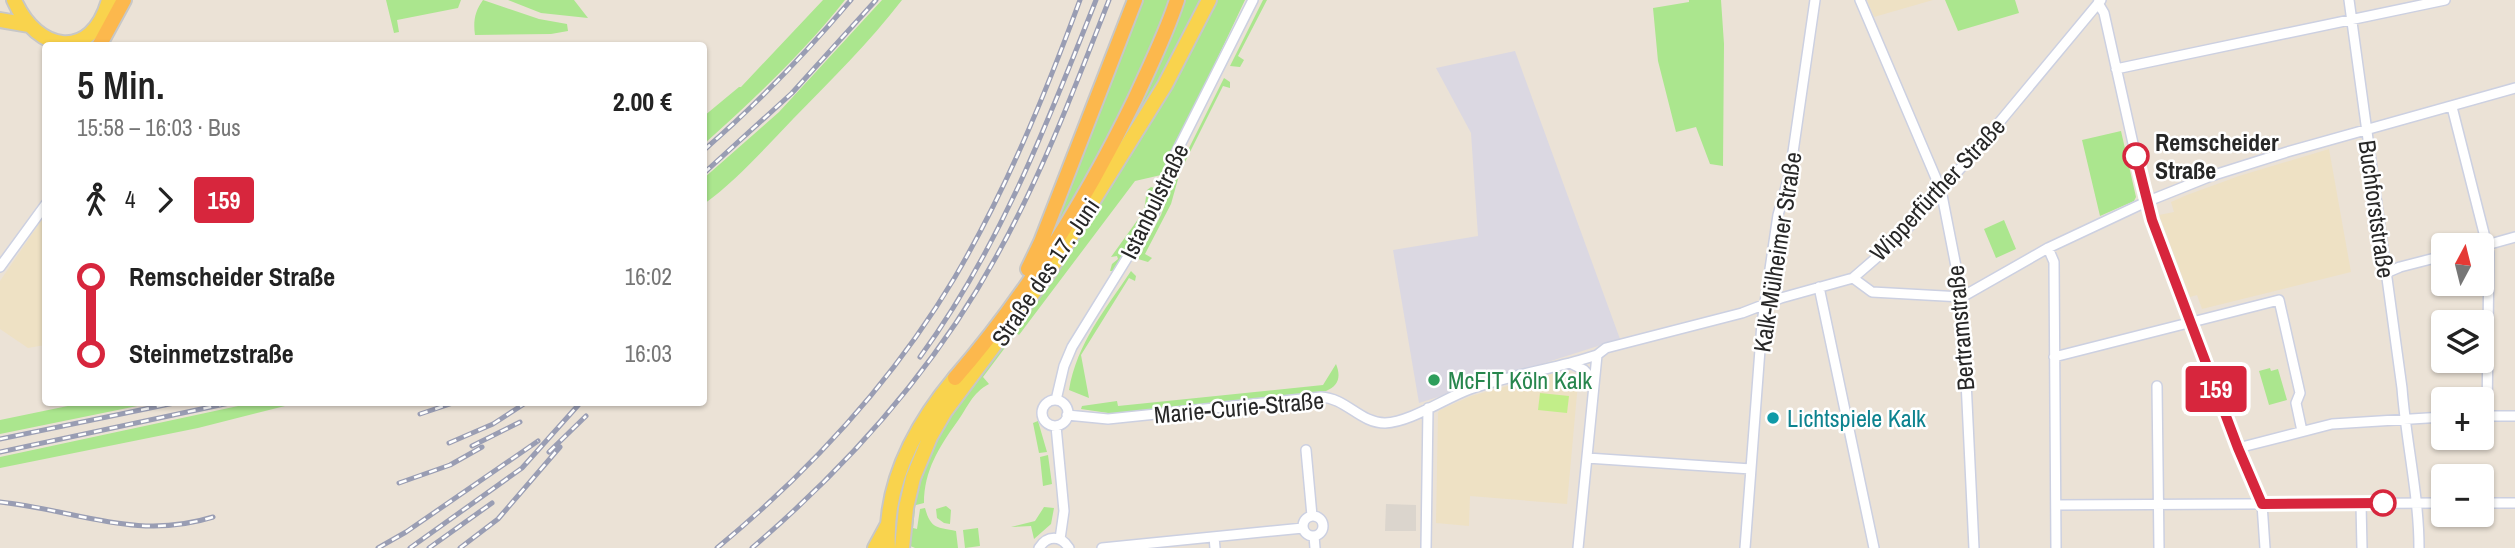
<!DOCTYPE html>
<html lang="de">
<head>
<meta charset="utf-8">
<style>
	:root { --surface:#fff; --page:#f2f2f2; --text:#222; --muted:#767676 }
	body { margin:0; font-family:"Archivo Narrow",sans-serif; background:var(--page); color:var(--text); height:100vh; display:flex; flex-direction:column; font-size:26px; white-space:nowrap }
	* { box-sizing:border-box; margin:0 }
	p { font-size:23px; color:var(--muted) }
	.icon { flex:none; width:38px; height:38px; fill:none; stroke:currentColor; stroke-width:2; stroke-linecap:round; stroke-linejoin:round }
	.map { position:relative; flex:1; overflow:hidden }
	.details { position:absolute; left:42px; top:42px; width:665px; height:364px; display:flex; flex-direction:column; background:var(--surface); border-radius:7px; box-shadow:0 2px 5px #0004 }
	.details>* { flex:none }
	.badge { padding:0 14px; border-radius:5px; font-size:24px; line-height:46px }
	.needle { width:46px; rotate:7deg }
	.buttons { position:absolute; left:2431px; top:233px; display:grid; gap:14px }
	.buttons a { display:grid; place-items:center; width:63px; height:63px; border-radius:7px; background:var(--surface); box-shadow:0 2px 5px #0004; font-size:35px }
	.map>.badge { position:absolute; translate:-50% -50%; box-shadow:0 0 0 4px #fff }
	.legs { display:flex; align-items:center; gap:10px; height:77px; padding:0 35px; font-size:23px }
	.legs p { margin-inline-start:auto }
	.headline { display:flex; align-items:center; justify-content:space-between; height:119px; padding:0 35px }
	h1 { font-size:38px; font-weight:600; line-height:52px }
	ul { padding:0 35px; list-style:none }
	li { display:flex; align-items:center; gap:24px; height:77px; font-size:26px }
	li i { display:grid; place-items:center; width:10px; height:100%; margin:0 9px; background:currentColor }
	li i::after { content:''; width:18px; height:18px; margin:-9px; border:5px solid; border-radius:50%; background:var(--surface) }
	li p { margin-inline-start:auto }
	li:first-child i { background:linear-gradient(#0000 50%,currentColor 0) }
	li:last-child i { background:linear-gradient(currentColor 50%,#0000 0) }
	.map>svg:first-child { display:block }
	.industrial { fill:#dbd8e2 }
	.education { fill:#eee1c4 }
	.green { fill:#abe68e }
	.pitch { fill:#c2ee89 }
	.plaza { fill:#dbd5cd }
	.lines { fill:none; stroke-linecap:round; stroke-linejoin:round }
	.minor-casing { stroke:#ccd0e1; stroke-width:12 }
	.primary-casing { stroke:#c7c7c7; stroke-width:18 }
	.trunk-casing { stroke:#c7c7c7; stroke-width:18 }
	.minor { stroke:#fff; stroke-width:9 }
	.primary { stroke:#f9d34d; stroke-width:14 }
	.trunk { stroke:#fcb84d; stroke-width:14 }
	.rail-casing { stroke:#999db3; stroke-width:5 }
	.rail { stroke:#fff; stroke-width:2.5; stroke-dasharray:8; stroke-linecap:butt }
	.line-1-casing { stroke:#fff; stroke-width:16 }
	.line-1 { stroke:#d7263d; stroke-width:10 }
	.stop-1-dot { fill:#fff; stroke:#d7263d; stroke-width:3.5 }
	.leisure-dot { fill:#2e9e5b; stroke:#fff; stroke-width:2.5 }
	.culture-dot { fill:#0f9aa8; stroke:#fff; stroke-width:2.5 }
	.labels { text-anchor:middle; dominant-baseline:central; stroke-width:5; stroke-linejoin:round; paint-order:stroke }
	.stop-label { font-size:24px; font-weight:bold; fill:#272727; stroke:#fff; text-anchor:start }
	.street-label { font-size:24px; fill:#272727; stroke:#fff }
	.leisure-label { font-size:24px; fill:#27864d; stroke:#fff; text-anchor:start }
	.culture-label { font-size:24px; fill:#0d838f; stroke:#fff; text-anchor:start }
</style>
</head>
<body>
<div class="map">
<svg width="2515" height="548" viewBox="0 0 2515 548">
	<rect width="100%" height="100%" fill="#ebe2d6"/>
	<!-- industrial -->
	<path class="industrial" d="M1515 51 1620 339 1419 403 1393 250 1478 236 1471 133 1436 68Z"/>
	<!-- education -->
	<path class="education" d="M1867 0H1933L1874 17Z
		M2329 149 2351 272 2202 309 2197 295 2190 297 2159 215 2174 212 2171 202 2187 195 2239 176Z
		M45 215V345L28 348 0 329V281Z
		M1562 371 1572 373 1578 383 1567 504 1470 496 1469 526 1436 523 1438 413 1440 410 1471 396Z"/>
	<!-- green -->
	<path class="green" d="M386 0H461L458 8 397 20 399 32 394 33Z
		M483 0 539 19 567 24 568 31 551 34 475 35C473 21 475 11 483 0Z
		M508 0H574L588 18 541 13Z
		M823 0H845C803 53 754 99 704 144V116L739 87H741Z
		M882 0H902C869 43 831 80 793 119 765 148 737 180 704 204V178L779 112Z
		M1141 0H1172C1139 86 1096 165 1048 243Z
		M1183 0H1202C1160 93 1101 185 1044 271 1030 293 1015 315 998 336 968 375 934 412 915 459 904 487 899 517 898 547H895C899 428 978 363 1040 271 1077 215 1111 157 1141 97 1157 65 1172 34 1183 0Z
		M1216 0H1245L1164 171 1161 175 1135 181 1019 335 1016 333 983 377 989 384C972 393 968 407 957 422 939 447 924 471 924 503L912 506C935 413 1001 352 1052 275 1112 187 1169 96 1216 0Z
		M1263 0H1267L1238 56 1244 60 1240 67 1230 66Z
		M1689 0H1721L1724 44 1723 166 1710 164 1696 127 1676 132 1658 61 1653 8 1689 2Z
		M1945 0H2015L2019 13 1958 31Z
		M1224 78 1230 82V88L1223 86 1180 172 1171 204 1145 254 1152 258 1148 262 1138 259 1161 215 1177 172Z
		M2121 131 2136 197 2134 201 2100 216 2082 140Z
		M1151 187 1155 188 1156 191C1145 219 1129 245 1113 271H1110L1112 264 1118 259 1117 256 1111 257 1144 211 1147 190Z
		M2004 220 2016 249 1996 258 1984 229Z
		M1131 271 1136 276 1135 281 1129 278 1081 355 1089 398 1069 390C1077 343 1105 310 1131 271Z
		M1336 364C1341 376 1339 386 1326 391L1115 414 1081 409 1082 406 1117 401 1118 406 1323 385Z
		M2270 368 2271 371 2278 369 2287 400 2269 405 2259 371Z
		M87 402 152 403 0 434V420Z
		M252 403H297L198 428 0 468V457Z
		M1038 421 1047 452 1039 453 1033 423Z
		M1048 455 1052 484 1043 486 1040 457Z
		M946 506 951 510 950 524 944 523 937 518 936 509Z
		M1044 507 1054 508 1051 524 1034 539 1031 526 1011 527 1035 521Z
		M925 508C931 530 938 527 956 531L958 548H915L908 545 911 510 915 509 913 528 917 529 920 509Z
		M978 528 980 546 965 548 963 530Z"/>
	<!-- pitch -->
	<path class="pitch" d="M1540 393 1569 396 1567 413 1538 410Z"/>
	<!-- plaza -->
	<path class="plaza" d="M1386 504 1416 505V531H1385Z"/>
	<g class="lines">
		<defs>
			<path id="minor" d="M1860 0 1941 190 1962 297 1974 548
				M2349 0 2402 388C2406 442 2419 495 2419 548
				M2098 3 2104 13 2146 202 2238 448 2262 504 2265 548
				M2116 69 2445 0
				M2452 107 2489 253 2487 416
				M2483 246 2515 237
				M2048 248 2054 262 2056 548
				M0 267 46 204
				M2386 273 2400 267 2443 256
				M1853 278 1872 292 1962 297 2048 248 2146 202 2211 176 2287 152 2515 88
				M1819 287 1874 548
				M2054 357 2279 300 2300 393 2296 403 2302 431
				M1570 363 1584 370 1594 381
				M2157 386 2159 548
				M1056 400 1064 366 1072 347 1153 216 1174 157 1253 0
				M1042 413a13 13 0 1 1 26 0a13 13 0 1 1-26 0Z
				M1067 415 1108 419 1321 397C1346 398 1360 423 1385 423 1411 422 1445 398 1470 389 1507 376 1547 370 1584 359L1597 355 1606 348 1742 313 1781 298 1853 278 1898 239 1973 154 2101 0
				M2482 416H2515
				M1056 426 1064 511 1060 539
				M2238 448 2332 424 2443 417
				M1306 450 1312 516
				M1587 458 1751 469
				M2482 503H2515
				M2361 504 2362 548
				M2056 505 2443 503
				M1303 526a10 10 0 1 1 20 0a10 10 0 1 1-20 0Z
				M1314 536 1315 548
				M1214 537 1215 548
				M1039 548C1047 535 1061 535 1069 548
				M1102 548 1303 528
				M1426 548 1428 408
				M1578 548 1597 355
				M1745 548 1762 323 1778 215 1790 173 1815 0"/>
			<path id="primary" d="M14 0C37 53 92 62 109 0
				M0 20 29 25
				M875 548 887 526
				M888 548C884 484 915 426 955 378
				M902 548 906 508 913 478 930 437 945 411 1048 273 1165 85 1209 0"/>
			<path id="trunk" d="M99 46 124 0
				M1028 269 1041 242 1135 0
				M955 378C1027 295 1087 198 1135 99 1150 66 1166 34 1177 0"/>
		</defs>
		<!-- minor casing -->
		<use href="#minor" class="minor-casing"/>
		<!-- primary casing -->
		<use href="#primary" class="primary-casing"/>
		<!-- trunk casing -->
		<use href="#trunk" class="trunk-casing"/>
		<!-- minor -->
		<use href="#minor" class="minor"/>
		<!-- primary -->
		<use href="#primary" class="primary"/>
		<!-- trunk -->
		<use href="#trunk" class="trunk"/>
		<defs>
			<path id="rail" d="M704 150C757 104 805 54 851 0
				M704 173 792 93 876 0
				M920 357C999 249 1047 124 1096 0
				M420 414 456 402
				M0 439 179 402
				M449 443 493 424 527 402
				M472 446 520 422
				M0 452 234 402
				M549 452 586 416
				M399 483 450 465 482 447
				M0 502C76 510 136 541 213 517
				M378 548 406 532 538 441
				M410 548 522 468 581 402
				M429 548 492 503
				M460 548 498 519 560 447
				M717 548C810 471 893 381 955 277 1006 190 1045 95 1080 0
				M752 548C849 465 934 370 996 257 1042 175 1075 87 1109 0"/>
		</defs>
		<!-- rail casing -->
		<use href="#rail" class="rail-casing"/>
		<!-- rail -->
		<use href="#rail" class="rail"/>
	</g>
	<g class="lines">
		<defs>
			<path id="line-1" d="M2136 156 2152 220 2238 448 2262 504 2383 503"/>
		</defs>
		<!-- line-1 casing -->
		<use href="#line-1" class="line-1-casing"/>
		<!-- line-1 -->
		<use href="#line-1" class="line-1"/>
	</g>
	<!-- markers -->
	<g class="stop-1-dot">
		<circle cx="2136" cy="156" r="12"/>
		<circle cx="2383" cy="503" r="12"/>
	</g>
	<circle class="leisure-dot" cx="1434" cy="380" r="7"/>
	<circle class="culture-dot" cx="1773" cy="418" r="7"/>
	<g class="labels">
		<!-- stop labels -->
		<g class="stop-label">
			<text x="2155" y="142">Remscheider<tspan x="2155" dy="28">Straße</tspan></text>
		</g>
		<!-- street labels -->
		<g class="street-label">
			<text transform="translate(1937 189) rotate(-47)">Wipperfürther Straße</text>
			<text transform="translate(1154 201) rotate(-64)">Istanbulstraße</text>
			<text transform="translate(2377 209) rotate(82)">Buchforststraße</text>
			<text transform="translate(1777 252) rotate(-81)">Kalk-Mülheimer Straße</text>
			<text transform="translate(1045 272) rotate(-56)">Straße des 17. Juni</text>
			<text transform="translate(1960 328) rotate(-95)">Bertramstraße</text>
			<text transform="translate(1239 407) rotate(-5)">Marie-Curie-Straße</text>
		</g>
		<!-- leisure labels -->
		<g class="leisure-label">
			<text x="1448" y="380">McFIT Köln Kalk</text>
		</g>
		<!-- culture labels -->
		<g class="culture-label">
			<text x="1787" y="418">Lichtspiele Kalk</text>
		</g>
	</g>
</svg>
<div class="buttons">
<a><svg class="needle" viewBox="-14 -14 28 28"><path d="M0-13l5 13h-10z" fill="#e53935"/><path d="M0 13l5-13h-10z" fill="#767676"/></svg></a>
<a><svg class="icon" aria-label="layers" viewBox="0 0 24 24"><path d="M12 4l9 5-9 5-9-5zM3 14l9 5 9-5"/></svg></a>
<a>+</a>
<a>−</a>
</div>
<b class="badge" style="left:2216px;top:389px;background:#d7263d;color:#fff">159</b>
<section class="details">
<div class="headline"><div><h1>5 Min.</h1><p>15:58 – 16:03 · Bus</p></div><b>2.00 €</b></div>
<div class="legs"><svg class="icon" aria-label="walk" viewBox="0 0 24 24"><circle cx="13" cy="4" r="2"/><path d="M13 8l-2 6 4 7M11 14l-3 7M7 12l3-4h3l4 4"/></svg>4<svg class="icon" aria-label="forward" viewBox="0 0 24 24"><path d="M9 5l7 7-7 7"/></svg><b class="badge" style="background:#d7263d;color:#fff">159</b></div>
<ul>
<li><i style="color:#d7263d"></i><b>Remscheider Straße</b><p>16:02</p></li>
<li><i style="color:#d7263d"></i><b>Steinmetzstraße</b><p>16:03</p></li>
</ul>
</section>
</div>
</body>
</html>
